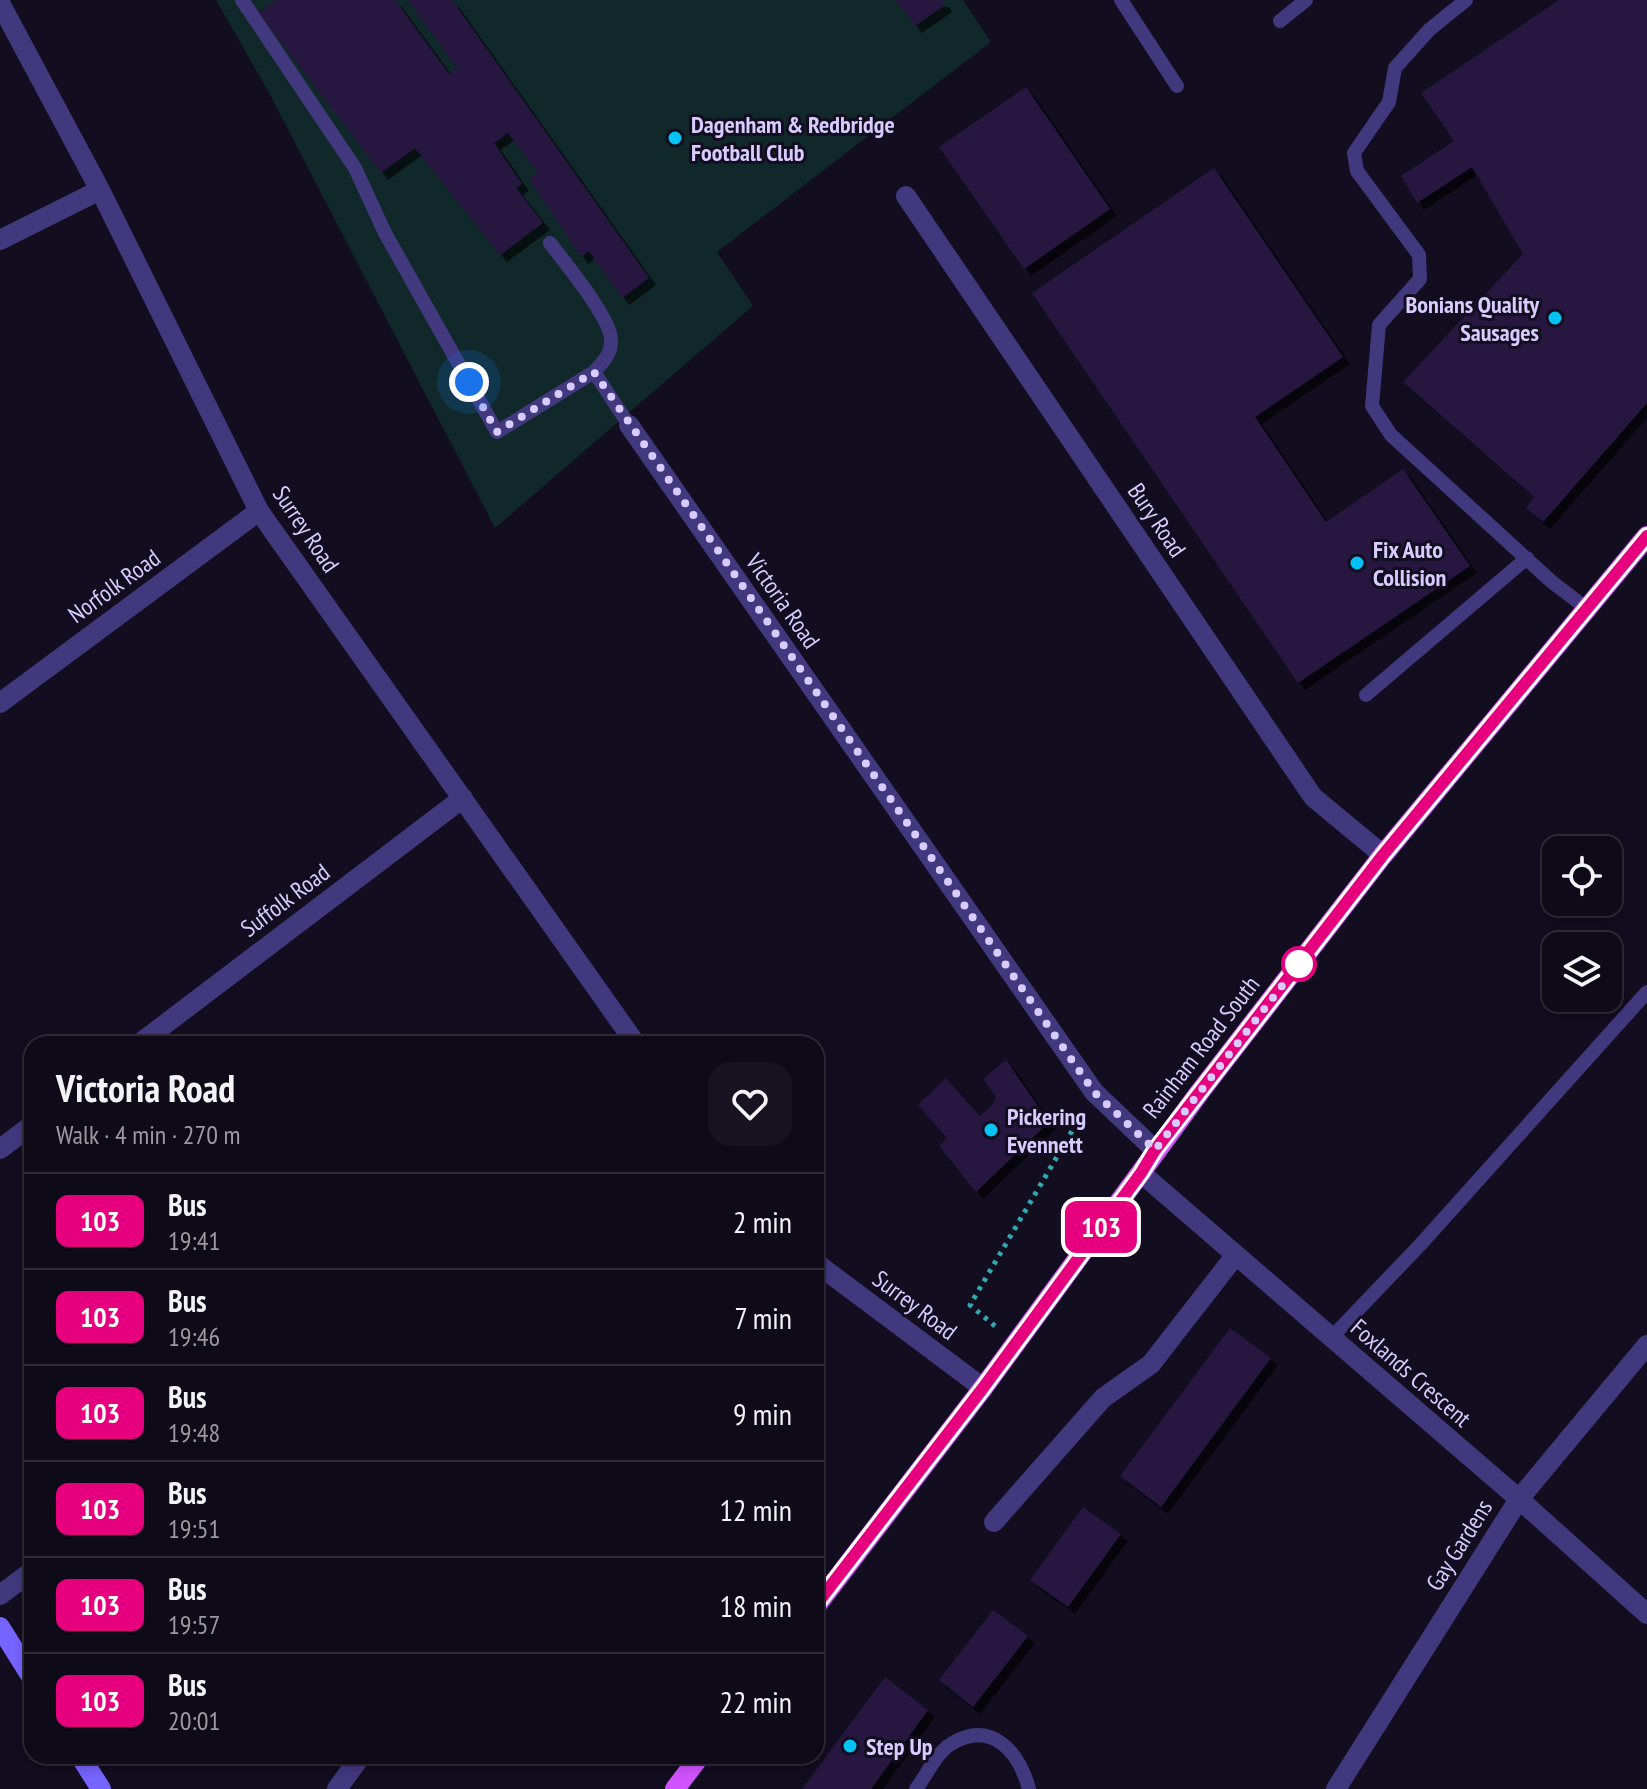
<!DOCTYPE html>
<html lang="en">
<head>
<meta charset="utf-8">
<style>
	:root { --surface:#0e0a17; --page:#171320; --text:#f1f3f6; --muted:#9b9aa1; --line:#2e2b36 }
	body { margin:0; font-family:"PT Sans Narrow",sans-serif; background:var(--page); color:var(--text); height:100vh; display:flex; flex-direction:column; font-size:30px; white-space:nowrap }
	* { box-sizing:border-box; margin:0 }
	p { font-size:26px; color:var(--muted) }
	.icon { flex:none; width:44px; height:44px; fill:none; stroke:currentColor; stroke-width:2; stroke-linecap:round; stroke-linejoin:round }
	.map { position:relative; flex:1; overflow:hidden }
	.sheet { position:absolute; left:24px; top:1036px; width:800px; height:728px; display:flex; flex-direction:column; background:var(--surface); border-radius:24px; box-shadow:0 4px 12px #0003,0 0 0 2px var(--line) }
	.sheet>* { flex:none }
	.badge { padding:0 16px; border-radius:12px; font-size:28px; line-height:52px }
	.buttons { position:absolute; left:1542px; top:836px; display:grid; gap:16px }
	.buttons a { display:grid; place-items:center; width:80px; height:80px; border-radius:16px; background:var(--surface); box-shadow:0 4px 12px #0003,0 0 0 2px var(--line); font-size:40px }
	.you { position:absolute; width:40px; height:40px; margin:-20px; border:6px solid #fff; border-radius:50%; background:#1a73e8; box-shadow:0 0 0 12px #1a73e833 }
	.map>.badge { position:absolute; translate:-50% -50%; box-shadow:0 0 0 4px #fff }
	.round { display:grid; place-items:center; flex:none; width:84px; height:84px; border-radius:24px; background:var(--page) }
	.summary { display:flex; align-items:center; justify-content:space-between; height:136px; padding:0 32px }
	h1 { font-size:38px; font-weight:800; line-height:60px }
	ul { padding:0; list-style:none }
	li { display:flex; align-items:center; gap:24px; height:96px; padding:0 32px; border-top:2px solid var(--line) }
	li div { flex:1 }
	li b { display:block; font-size:30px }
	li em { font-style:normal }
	li .badge { min-width:88px; font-weight:700; text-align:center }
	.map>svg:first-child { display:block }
	.green { fill:#102829 }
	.building { fill:#251940; filter:url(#shadow) }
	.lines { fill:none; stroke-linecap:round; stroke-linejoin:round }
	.path { stroke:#2eaab0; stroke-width:5; stroke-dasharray:4 6; stroke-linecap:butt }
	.lane { stroke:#42387e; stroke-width:14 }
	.street { stroke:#42387e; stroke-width:20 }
	.secondary { stroke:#7763fe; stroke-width:20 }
	.primary { stroke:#d053fe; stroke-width:20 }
	.line-casing { stroke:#fff; stroke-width:18 }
	.line { stroke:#e6007e; stroke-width:12 }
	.walk { stroke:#d7cbff; stroke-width:8; stroke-dasharray:0 14.4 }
	.poi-dot { fill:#01c3f5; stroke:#120d1f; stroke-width:3 }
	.stop-dot { fill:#fff; stroke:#e6007e; stroke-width:4 }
	.labels { text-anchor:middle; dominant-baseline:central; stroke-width:6; stroke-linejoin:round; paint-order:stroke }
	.poi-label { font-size:24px; font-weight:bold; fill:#d7cbff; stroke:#120d1f; text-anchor:start }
	.street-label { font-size:24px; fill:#d7cbff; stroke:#120d1f }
</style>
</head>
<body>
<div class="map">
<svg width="1647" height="1789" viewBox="0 0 1647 1789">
	<defs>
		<filter id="shadow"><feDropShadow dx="7" dy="7" stdDeviation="0" flood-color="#0009"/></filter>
	</defs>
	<rect width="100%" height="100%" fill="#120d1f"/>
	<!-- green -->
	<path class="green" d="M216 0H963L991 42 717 252 753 306 495 528 268 91Z"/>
	<!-- building -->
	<path class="building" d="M276 0H395L449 74 457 68 408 0H452L649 278 622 298 589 251 581 257 529 179 538 173 508 133 494 143 522 184 516 188 543 223 500 255 415 148 381 173 259 13Z
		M896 0H942L945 5 915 26Z
		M1559 0H1647V403L1543 522 1526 508 1534 497 1403 382 1523 254 1472 167 1417 203 1401 176 1454 141 1421 93Z
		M1026 87 1110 209 1024 269 939 147Z
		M1214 168 1343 357 1255 417 1326 522 1403 469 1470 566 1298 683 1032 293Z
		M1006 1060 1049 1122 976 1192 939 1146 947 1138 918 1105 946 1078 980 1116 991 1106 996 1097 983 1079Z
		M1230 1328 1271 1358 1161 1507 1120 1476Z
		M1083 1507 1121 1534 1068 1607 1030 1580Z
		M993 1610 1028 1636 973 1707 939 1680Z
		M885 1677 928 1710 871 1789H802Z"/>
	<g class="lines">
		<!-- path -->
		<path class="path" d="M995 1326 970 1305 1082 1114"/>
		<!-- lane -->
		<path class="lane" d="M242 0 355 168 385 233 497 432 594 372 629 425
			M1121 0 1177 86
			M1466 0 1429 30 1395 68 1389 102 1354 153 1357 171 1419 255 1420 279 1379 325 1372 406 1391 435 1552 582 1586 608
			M1280 21 1306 0
			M550 243C565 263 610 317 611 339 612 354 603 362 594 372
			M1366 695 1527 558
			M1331 1338 1420 1245 1647 992
			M916 1789C926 1776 937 1752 951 1744 992 1719 1019 1752 1029 1789"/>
		<!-- street -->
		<path class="street" d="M0 3 100 190 259 511 636 1044
			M906 196 1313 797 1383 855
			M0 240 100 190
			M629 425 1094 1092 1155 1150
			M0 703 259 511
			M139 1044 463 798
			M0 1149 32 1125
			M1141 1173 1519 1499 1647 1614
			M816 1263 983 1388
			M994 1522 1103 1398 1151 1364 1235 1256
			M0 1595 32 1571
			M337 1789 361 1756
			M1336 1789 1519 1499 1647 1345"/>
		<!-- secondary -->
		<path class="secondary" d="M0 1627 32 1678
			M80 1756 101 1789"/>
		<!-- primary -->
		<path class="primary" d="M816 1606 983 1388 1199 1093 1383 855 1647 536
			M675 1789 700 1756"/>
	</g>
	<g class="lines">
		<defs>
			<path id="line" d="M816 1605 983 1388 1141 1173 1155 1150 1383 855 1647 536"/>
		</defs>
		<!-- line casing -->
		<use href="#line" class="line-casing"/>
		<!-- line -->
		<use href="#line" class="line"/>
		<!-- walk -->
		<path class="walk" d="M469 382 497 432 594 372 1094 1092 1155 1150 1299 964"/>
	</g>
	<!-- markers -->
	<g class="poi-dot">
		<circle cx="675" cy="138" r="8"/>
		<circle cx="1555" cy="318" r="8"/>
		<circle cx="1357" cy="563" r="8"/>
		<circle cx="991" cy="1130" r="8"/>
		<circle cx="850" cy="1746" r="8"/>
	</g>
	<circle class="stop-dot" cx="1299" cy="964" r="16"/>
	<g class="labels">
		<!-- poi labels -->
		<g class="poi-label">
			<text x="691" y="124">Dagenham &amp; Redbridge<tspan x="691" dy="28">Football Club</tspan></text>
			<text x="1539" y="304" text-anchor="end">Bonians Quality<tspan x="1539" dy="28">Sausages</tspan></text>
			<text x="1373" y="549">Fix Auto<tspan x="1373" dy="28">Collision</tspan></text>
			<text x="1007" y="1116">Pickering<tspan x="1007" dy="28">Evennett</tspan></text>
			<text x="866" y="1746">Step Up</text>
		</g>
		<!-- street labels -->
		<g class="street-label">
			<text transform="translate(1157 520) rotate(56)">Bury Road</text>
			<text transform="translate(306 529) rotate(56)">Surrey Road</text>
			<text transform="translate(114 586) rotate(-36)">Norfolk Road</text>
			<text transform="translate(783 601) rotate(55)">Victoria Road</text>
			<text transform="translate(285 900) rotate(-37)">Suffolk Road</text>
			<text transform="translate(1201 1047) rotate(-52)">Rainham Road South</text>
			<text transform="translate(915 1305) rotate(37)">Surrey Road</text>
			<text transform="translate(1411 1373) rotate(41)">Foxlands Crescent</text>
			<text transform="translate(1459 1545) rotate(-58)">Gay Gardens</text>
		</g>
	</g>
</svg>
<div class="buttons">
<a><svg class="icon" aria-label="locate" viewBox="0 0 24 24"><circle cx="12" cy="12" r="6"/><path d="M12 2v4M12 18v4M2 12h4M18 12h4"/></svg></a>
<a><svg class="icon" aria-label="layers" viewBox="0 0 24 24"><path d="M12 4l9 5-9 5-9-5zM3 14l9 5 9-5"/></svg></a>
</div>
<div class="you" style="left:469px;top:382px"></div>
<b class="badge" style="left:1101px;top:1227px;background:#e6007e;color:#fff">103</b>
<section class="sheet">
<div class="summary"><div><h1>Victoria Road</h1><p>Walk · 4 min · 270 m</p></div><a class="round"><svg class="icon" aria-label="heart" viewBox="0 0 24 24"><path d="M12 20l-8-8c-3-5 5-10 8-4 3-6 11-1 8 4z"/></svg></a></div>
<ul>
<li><span class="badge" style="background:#e6007e;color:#fff">103</span><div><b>Bus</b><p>19:41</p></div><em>2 min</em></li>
<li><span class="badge" style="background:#e6007e;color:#fff">103</span><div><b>Bus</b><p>19:46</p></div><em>7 min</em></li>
<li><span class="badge" style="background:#e6007e;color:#fff">103</span><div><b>Bus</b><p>19:48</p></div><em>9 min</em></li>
<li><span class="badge" style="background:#e6007e;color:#fff">103</span><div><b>Bus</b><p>19:51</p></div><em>12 min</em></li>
<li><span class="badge" style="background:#e6007e;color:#fff">103</span><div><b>Bus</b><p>19:57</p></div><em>18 min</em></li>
<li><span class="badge" style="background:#e6007e;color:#fff">103</span><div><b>Bus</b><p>20:01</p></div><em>22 min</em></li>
</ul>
</section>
</div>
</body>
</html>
